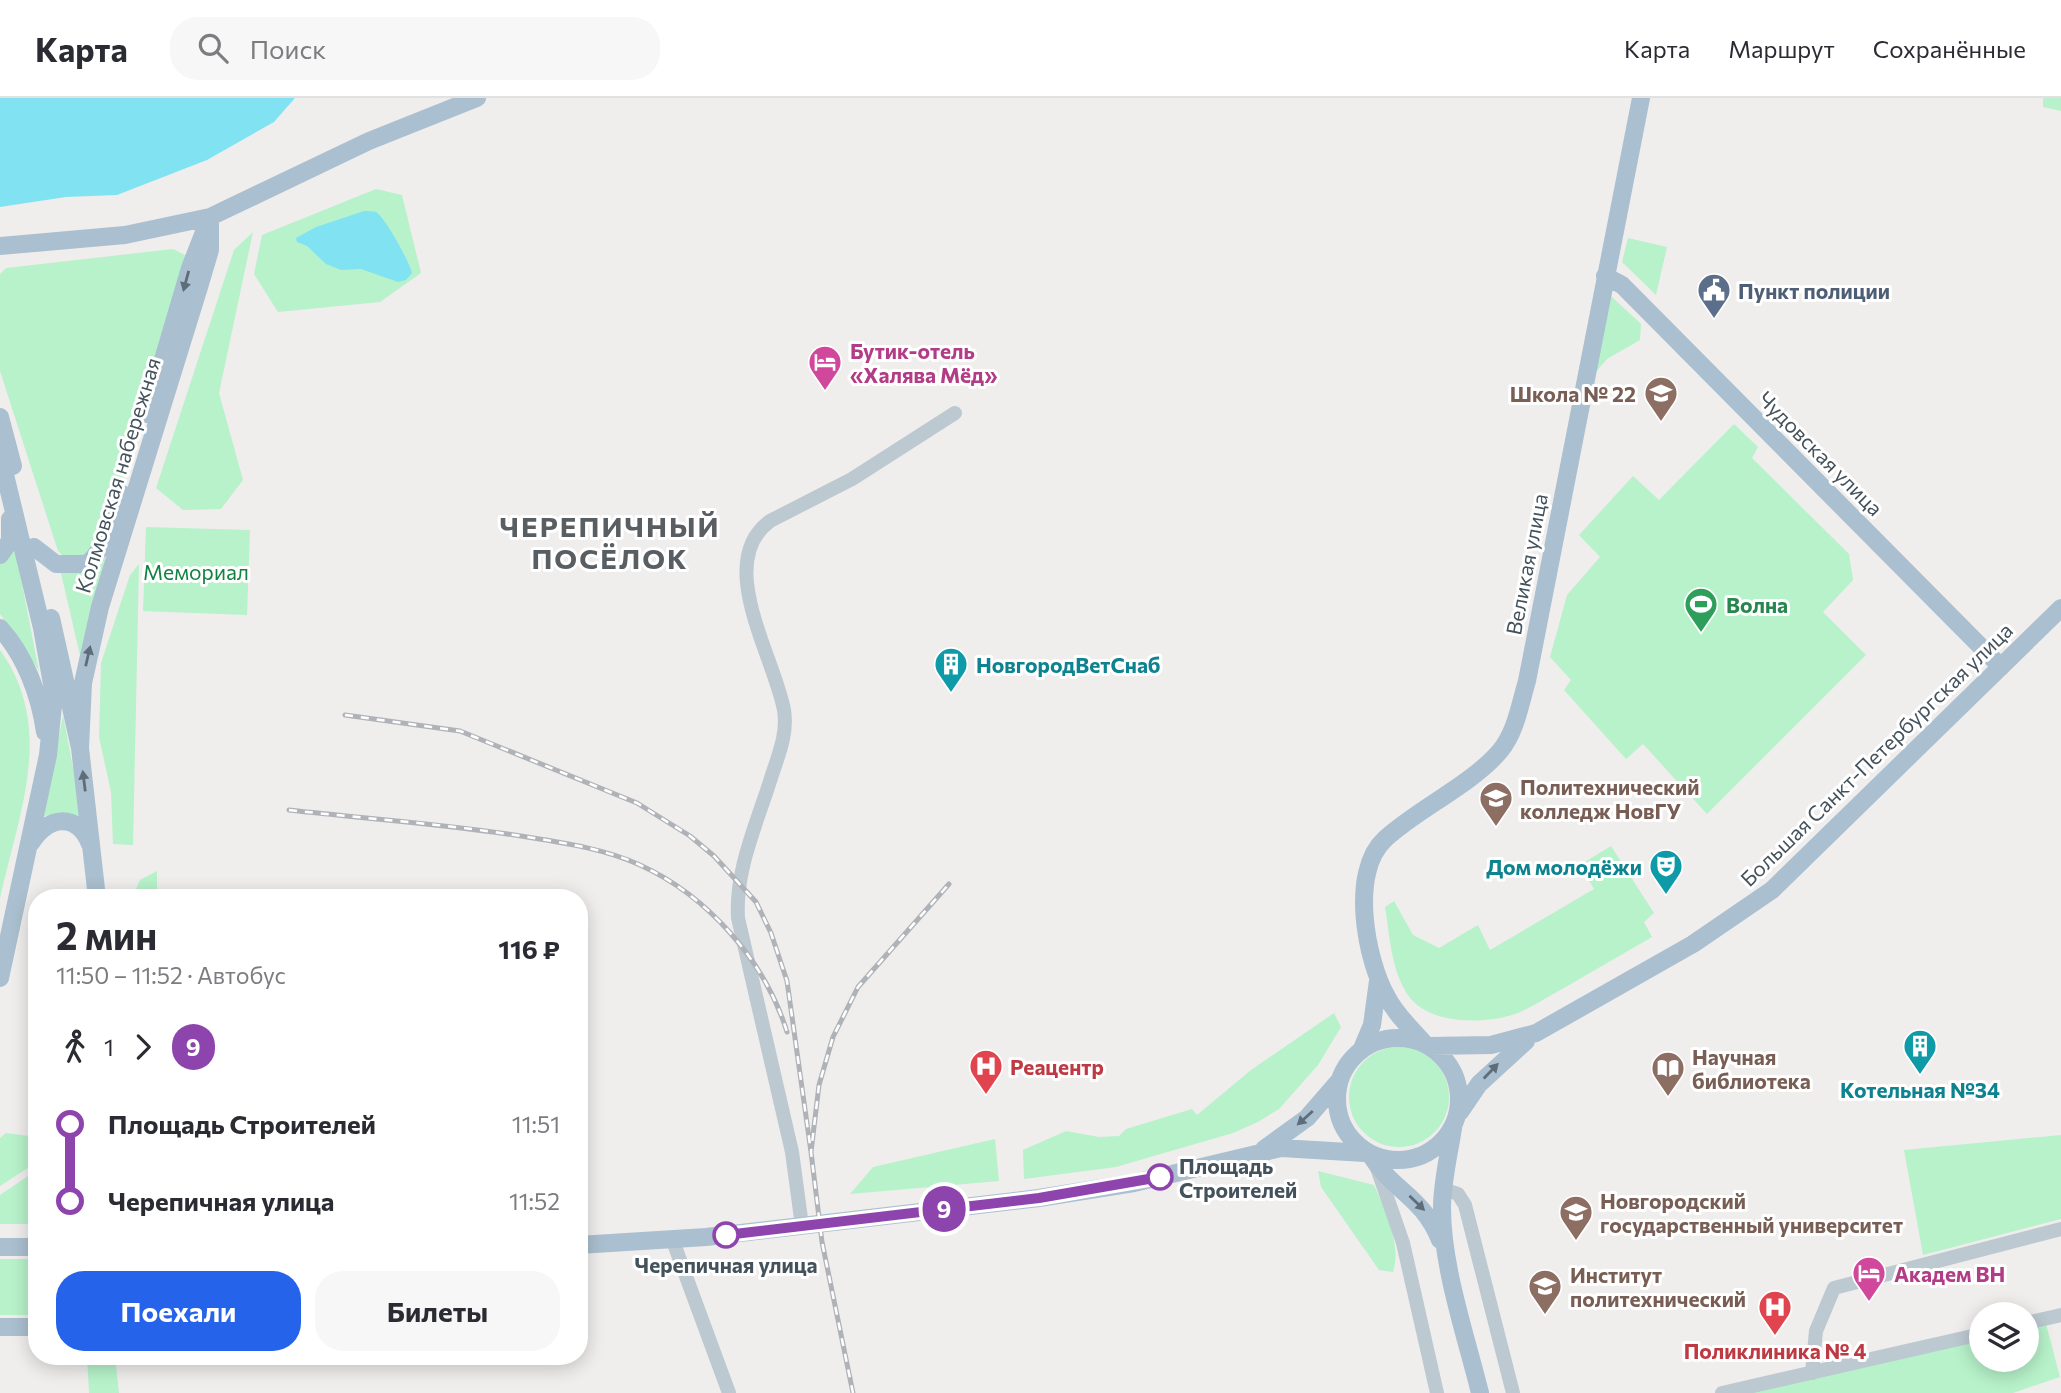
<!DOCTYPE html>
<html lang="ru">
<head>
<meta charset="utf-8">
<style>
	:root { --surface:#fff; --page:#f7f7f7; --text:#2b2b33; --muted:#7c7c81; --line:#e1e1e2; --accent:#2563eb }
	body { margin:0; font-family:Commissioner,sans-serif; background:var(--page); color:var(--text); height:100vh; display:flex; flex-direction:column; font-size:26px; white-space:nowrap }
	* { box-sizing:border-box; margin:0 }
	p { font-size:23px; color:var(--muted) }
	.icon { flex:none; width:38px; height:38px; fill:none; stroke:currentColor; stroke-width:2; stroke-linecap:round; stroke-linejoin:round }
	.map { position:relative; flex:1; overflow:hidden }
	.side { position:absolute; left:28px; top:791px; width:560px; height:476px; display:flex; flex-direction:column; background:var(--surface); border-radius:28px; box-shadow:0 4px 18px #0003 }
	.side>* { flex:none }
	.badge { padding:0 14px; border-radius:23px; font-size:24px; line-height:46px }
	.buttons { position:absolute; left:1969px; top:1204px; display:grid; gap:14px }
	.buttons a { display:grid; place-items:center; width:70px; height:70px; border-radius:50%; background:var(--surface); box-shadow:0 4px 18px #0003; font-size:35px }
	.map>.badge { position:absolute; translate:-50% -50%; box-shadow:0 0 0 4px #fff }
	.legs { display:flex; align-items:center; gap:10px; height:77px; padding:0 28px; font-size:23px }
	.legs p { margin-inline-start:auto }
	.summary { display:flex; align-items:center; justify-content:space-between; height:119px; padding:0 28px }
	h1 { font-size:38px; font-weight:700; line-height:52px }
	.primary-button { display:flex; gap:14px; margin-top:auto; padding:14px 28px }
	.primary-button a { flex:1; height:80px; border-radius:28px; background:var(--accent); color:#fff; font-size:28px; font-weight:700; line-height:80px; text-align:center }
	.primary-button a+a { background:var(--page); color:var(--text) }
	ul { padding:0 28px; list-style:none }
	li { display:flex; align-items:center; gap:24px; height:77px; font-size:26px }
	li i { display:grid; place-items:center; width:10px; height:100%; margin:0 9px; background:currentColor }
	li i::after { content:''; width:18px; height:18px; margin:-9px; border:5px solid; border-radius:50%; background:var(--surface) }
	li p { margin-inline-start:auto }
	li:first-child i { background:linear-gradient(#0000 50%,currentColor 0) }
	li:last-child i { background:linear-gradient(currentColor 50%,#0000 0) }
	header { display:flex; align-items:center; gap:42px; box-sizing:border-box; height:98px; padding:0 35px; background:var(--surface); border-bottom:2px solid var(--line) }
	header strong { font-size:33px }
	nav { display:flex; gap:38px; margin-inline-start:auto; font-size:24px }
	.search { width:490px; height:63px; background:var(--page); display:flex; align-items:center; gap:18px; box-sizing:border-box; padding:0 24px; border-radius:28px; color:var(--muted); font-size:26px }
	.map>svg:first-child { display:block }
	.green { fill:#b7f2ca }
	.water { fill:#81e3f2 }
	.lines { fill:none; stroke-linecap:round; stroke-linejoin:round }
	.minor { stroke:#bcc9d1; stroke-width:14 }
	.major { stroke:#aabfcf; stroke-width:18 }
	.rail-casing { stroke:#afb3b8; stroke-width:5 }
	.rail { stroke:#fff; stroke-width:2.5; stroke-dasharray:8; stroke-linecap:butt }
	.oneway { fill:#5e6d79 }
	.line-1-casing { stroke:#fff; stroke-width:16 }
	.line-1 { stroke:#8e44ad; stroke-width:10 }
	.stop-1-dot { fill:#fff; stroke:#8e44ad; stroke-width:3.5 }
	.labels { text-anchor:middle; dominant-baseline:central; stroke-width:6; stroke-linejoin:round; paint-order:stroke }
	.service-label { font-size:21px; font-weight:bold; fill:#4e5e75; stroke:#fff; text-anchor:start }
	.hotel-label { font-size:21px; font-weight:bold; fill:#b23c85; stroke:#fff; text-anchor:start }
	.education-label { font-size:21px; font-weight:bold; fill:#785e54; stroke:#fff; text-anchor:start }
	.street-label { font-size:21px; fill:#44525c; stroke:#fff }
	.park-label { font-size:21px; fill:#108341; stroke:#fff }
	.leisure-label { font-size:21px; font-weight:bold; fill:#27864d; stroke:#fff; text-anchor:start }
	.culture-label { font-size:21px; font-weight:bold; fill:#0d838f; stroke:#fff; text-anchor:start }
	.health-label { font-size:21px; font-weight:bold; fill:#be3a42; stroke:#fff; text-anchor:start }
	.stop-label { font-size:21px; font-weight:bold; fill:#44525c; stroke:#fff; text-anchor:start }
	.district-label { font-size:28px; font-weight:bold; letter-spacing:2px; fill:#595e63; stroke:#fff }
</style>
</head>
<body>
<header>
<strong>Карта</strong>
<div class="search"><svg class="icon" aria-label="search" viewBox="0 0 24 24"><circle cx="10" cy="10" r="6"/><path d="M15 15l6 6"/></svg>Поиск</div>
<nav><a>Карта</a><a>Маршрут</a><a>Сохранённые</a></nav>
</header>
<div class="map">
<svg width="2061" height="1295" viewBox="0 0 2061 1295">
	<rect width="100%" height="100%" fill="#f0eded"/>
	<!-- green -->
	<path class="green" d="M2043 0H2061V13L2043 9Z
		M376 91 402 97 421 175 380 204 278 214 254 176 262 137Z
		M253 134 219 295 243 382 221 411 183 412 156 390 234 152Z
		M1628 140 1667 149 1656 197 1622 164Z
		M173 151 189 159 113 411 87 459 66 461 58 453 0 273V176L6 170Z
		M1612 199 1641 226 1640 242 1607 261 1588 283 1608 200Z
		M1734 326 1758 349 1752 360 1849 456 1853 482 1823 514 1866 557 1707 716 1643 646 1626 661 1564 592 1571 582 1550 559 1567 497 1600 459 1579 437 1633 378 1659 402Z
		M146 429 250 432 247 517 143 513Z
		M15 450 39 573 0 516V462Z
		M112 455 82 566 60 471 93 470Z
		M139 466 133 747 113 746 111 694 99 639 101 565 130 477Z
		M0 552C56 630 19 714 0 800Z
		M63 617 83 722 67 715 44 718Z
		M1611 748 1654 815 1644 824 1652 839C1623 856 1593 873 1564 890 1547 899 1530 911 1512 917 1483 926 1432 926 1411 901 1391 876 1390 838 1385 809L1394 803 1413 837 1439 850 1478 827 1490 852 1594 791 1580 767Z
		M157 773V800H132L140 782Z
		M1334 915 1341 929 1318 967 1279 1011 1258 1024 1233 1035 1116 1069 1024 1081 1023 1052 1066 1033 1099 1039 1119 1038 1126 1031 1192 1011 1197 1017 1251 972Z
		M1349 999a50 50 0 1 1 100 0a50 50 0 1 1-100 0Z
		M6 1035 37 1039 32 1050 37 1064 0 1088V1040Z
		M2061 1037V1121L1923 1157 1904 1052Z
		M995 1041 999 1083 850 1096 873 1069Z
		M37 1072V1126H0V1097Z
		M1318 1073 1374 1087C1385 1112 1402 1147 1393 1174L1379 1172 1321 1089Z
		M0 1161H37V1217H0Z
		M2046 1226 2060 1279 2013 1295H1741L1981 1241V1262H2026L2027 1230Z
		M87 1258H115L119 1295H89Z"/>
	<!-- water -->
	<path class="water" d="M0 0H295L274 24 207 62 117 97 66 99 0 109Z
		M364 113C367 113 374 113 376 114 385 119 410 165 412 175L406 182 398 184 361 171 341 172 326 166 307 148 297 144 296 140 316 129Z"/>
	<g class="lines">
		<!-- minor -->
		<path class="minor" d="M1377 1070 1403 1145 1437 1295
			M1444 1091 1458 1096 1465 1107 1513 1295
			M802 1128 792 1054 738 820C735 772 757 725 771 680 778 658 788 636 784 612 774 558 714 464 770 423L852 381 955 315
			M673 1143 729 1295
			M2026 1225 2061 1217
			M1812 1275 1816 1233 1834 1190 2061 1131
			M1722 1295 1981 1236"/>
		<!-- major -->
		<path class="major" d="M0 148 125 137 210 119 369 43 477 0
			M1605 178 1622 187 2001 569
			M147 316 190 170 206 129
			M0 319 13 368
			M0 356 42 530 54 597 48 657 0 880
			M34 449 56 466H87C107 449 115 420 122 396
			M0 457 10 443V421
			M51 520 80 650 97 800
			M0 530C25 557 40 598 45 634
			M80 650 83 585 100 509 199 189 210 152V119
			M31 745C47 718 77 714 90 746
			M1337 1001a61 61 0 1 1 122 0a61 61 0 1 1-122 0Z
			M1424 945C1411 930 1396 917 1387 899 1366 862 1349 774 1385 741 1419 710 1471 687 1500 653 1516 634 1520 606 1527 583L1641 0
			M1430 948 1491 947 1536 935 1693 846 1772 792 2061 510
			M1361 953 1372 927 1378 883
			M1460 1014 1479 986 1526 943
			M1453 1030C1449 1057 1442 1084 1442 1110 1442 1169 1466 1238 1480 1295
			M1264 1051 1307 1020 1339 983
			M1371 1058C1394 1094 1422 1098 1440 1142
			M579 1147 706 1139 1039 1100 1134 1085 1281 1050 1365 1055
			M0 1149H37
			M0 1229H37"/>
		<defs>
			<path id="rail" d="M345 617 460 633 637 705 690 738 714 758 756 804 771 835 787 883 811 1054
				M289 712C368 721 448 726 527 739 565 745 605 751 640 767 708 798 765 863 787 934
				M853 1295 822 1144 811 1054 819 987 833 939 858 889 949 786"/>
		</defs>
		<!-- rail casing -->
		<use href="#rail" class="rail-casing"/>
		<!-- rail -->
		<use href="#rail" class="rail"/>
	</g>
	<!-- one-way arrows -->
	<defs><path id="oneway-solid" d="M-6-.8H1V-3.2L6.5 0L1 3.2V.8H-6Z" transform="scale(1.75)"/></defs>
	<g class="oneway">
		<use href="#oneway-solid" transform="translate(186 183) rotate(105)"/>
		<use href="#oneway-solid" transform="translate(88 558) rotate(-77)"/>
		<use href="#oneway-solid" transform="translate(84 683) rotate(-97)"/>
		<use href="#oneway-solid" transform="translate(1491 973) rotate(-46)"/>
		<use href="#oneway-solid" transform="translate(1305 1020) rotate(138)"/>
		<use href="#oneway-solid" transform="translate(1417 1105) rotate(44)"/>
	</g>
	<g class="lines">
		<defs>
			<path id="line-1" d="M726 1137 1039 1100 1160 1079"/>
		</defs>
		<!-- line-1 casing -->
		<use href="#line-1" class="line-1-casing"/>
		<!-- line-1 -->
		<use href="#line-1" class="line-1"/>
	</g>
	<!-- icons -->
	<defs>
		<symbol id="civic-pin" viewBox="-11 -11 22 30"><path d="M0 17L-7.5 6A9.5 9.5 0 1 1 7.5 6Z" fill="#5c6f8a" stroke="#fff"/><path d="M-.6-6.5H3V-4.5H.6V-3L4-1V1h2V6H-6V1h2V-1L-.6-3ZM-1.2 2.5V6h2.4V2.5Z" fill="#fff"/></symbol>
		<symbol id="hotel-pin" viewBox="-11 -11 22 30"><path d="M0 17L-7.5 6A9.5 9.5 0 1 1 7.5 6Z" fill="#d1479c" stroke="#fff"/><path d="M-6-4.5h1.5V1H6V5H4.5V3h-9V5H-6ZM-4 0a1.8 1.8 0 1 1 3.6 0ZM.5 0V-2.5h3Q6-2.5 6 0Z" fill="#fff"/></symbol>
		<symbol id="school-pin" viewBox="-11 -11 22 30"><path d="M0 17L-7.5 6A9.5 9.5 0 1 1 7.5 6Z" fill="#8d6e63" stroke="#fff"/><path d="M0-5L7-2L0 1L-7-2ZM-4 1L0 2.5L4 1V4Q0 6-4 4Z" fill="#fff"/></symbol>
		<symbol id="stadium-pin" viewBox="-11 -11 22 30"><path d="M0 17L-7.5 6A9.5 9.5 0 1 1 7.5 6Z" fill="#2e9e5b" stroke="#fff"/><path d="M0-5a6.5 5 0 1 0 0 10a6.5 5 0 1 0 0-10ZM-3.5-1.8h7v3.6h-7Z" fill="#fff"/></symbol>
		<symbol id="building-pin" viewBox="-11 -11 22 30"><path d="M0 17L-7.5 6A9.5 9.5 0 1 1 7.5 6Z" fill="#0f9aa8" stroke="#fff"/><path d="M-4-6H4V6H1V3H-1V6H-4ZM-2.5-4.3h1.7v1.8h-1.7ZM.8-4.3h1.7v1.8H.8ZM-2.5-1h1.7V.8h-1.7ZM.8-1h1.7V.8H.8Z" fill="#fff"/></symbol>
		<symbol id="university-pin" viewBox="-11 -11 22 30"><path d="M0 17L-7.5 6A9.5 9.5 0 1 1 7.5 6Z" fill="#8d6e63" stroke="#fff"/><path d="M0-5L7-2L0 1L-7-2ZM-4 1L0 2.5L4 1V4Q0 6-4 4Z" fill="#fff"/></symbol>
		<symbol id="theatre-pin" viewBox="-11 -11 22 30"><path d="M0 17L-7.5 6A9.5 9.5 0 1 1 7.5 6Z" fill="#0f9aa8" stroke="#fff"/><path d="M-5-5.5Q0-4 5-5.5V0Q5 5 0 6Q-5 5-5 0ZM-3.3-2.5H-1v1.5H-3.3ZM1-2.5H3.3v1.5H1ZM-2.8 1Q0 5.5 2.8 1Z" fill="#fff"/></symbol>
		<symbol id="hospital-pin" viewBox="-11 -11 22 30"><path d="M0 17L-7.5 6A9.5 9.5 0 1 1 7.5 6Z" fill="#e0444e" stroke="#fff"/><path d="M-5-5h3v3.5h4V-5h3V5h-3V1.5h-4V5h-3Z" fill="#fff"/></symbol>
		<symbol id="library-pin" viewBox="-11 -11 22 30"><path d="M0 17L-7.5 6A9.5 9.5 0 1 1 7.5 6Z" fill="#8d6e63" stroke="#fff"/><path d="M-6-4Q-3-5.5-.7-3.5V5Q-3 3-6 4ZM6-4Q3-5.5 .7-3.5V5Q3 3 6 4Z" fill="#fff"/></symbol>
	</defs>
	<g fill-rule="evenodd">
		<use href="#civic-pin" x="1695" y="173" width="38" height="52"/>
		<use href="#hotel-pin" x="806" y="245" width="38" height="52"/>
		<use href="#school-pin" x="1642" y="276" width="38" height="52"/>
		<use href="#stadium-pin" x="1682" y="487" width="38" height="52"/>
		<use href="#building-pin" x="932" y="547" width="38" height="52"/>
		<use href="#university-pin" x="1477" y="681" width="38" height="52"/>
		<use href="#theatre-pin" x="1647" y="749" width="38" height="52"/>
		<use href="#building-pin" x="1901" y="929" width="38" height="52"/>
		<use href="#hospital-pin" x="967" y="949" width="38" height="52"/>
		<use href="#library-pin" x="1649" y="951" width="38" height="52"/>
		<use href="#university-pin" x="1557" y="1095" width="38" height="52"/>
		<use href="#hotel-pin" x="1850" y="1156" width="38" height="52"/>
		<use href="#university-pin" x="1526" y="1169" width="38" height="52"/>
		<use href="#hospital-pin" x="1756" y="1190" width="38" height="52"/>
	</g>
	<!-- markers -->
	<g class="stop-1-dot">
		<circle cx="1160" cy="1079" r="12"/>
		<circle cx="726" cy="1137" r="12"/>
	</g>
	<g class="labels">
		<!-- service labels -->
		<g class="service-label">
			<text x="1738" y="192">Пункт полиции</text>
		</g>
		<!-- hotel labels -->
		<g class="hotel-label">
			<text x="850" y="252">Бутик-отель<tspan x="850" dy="24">«Халява Мёд»</tspan></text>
			<text x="1894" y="1175">Академ ВН</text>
		</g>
		<!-- education labels -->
		<g class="education-label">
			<text x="1636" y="295" text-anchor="end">Школа № 22</text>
			<text x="1520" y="688">Политехнический<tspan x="1520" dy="24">колледж НовГУ</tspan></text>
			<text x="1692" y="958">Научная<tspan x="1692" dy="24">библиотека</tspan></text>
			<text x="1600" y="1102">Новгородский<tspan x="1600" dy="24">государственный университет</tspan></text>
			<text x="1570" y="1176">Институт<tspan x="1570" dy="24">политехнический</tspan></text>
		</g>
		<!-- street labels -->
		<g class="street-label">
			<text transform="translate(1821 355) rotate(45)">Чудовская улица</text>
			<text transform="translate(117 377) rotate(-73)">Колмовская набережная</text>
			<text transform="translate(1526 466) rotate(-79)">Великая улица</text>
			<text transform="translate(1876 656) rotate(-44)">Большая Санкт-Петербургская улица</text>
		</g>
		<!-- park labels -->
		<g class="park-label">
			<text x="196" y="473">Мемориал</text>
		</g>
		<!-- leisure labels -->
		<g class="leisure-label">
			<text x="1726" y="506">Волна</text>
		</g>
		<!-- culture labels -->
		<g class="culture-label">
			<text x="976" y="566">НовгородВетСнаб</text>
			<text x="1642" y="768" text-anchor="end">Дом молодёжи</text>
			<text x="1920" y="991" text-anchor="middle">Котельная №34</text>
		</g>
		<!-- health labels -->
		<g class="health-label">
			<text x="1010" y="968">Реацентр</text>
			<text x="1775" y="1252" text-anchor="middle">Поликлиника № 4</text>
		</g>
		<!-- stop labels -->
		<g class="stop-label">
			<text x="1179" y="1067">Площадь<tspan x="1179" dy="24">Строителей</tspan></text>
			<text x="726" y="1166" text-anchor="middle">Черепичная улица</text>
		</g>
		<!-- district labels -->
		<g class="district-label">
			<text x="610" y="428">ЧЕРЕПИЧНЫЙ<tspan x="610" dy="32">ПОСЁЛОК</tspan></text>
		</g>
	</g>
</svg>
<div class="buttons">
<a><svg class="icon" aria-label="layers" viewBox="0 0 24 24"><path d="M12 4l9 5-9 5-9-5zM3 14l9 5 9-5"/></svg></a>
</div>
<b class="badge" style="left:944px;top:1111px;background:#8e44ad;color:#fff">9</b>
<section class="side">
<div class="summary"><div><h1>2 мин</h1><p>11:50 – 11:52 · Автобус</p></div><b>116 ₽</b></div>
<div class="legs"><svg class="icon" aria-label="walk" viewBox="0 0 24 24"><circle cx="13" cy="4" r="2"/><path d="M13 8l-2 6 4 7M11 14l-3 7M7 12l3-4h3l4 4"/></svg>1<svg class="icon" aria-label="forward" viewBox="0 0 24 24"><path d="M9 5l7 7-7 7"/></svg><b class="badge" style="background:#8e44ad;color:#fff">9</b></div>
<ul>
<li><i style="color:#8e44ad"></i><b>Площадь Строителей</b><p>11:51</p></li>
<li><i style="color:#8e44ad"></i><b>Черепичная улица</b><p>11:52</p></li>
</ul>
<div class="primary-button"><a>Поехали</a><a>Билеты</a></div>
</section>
</div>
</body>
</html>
